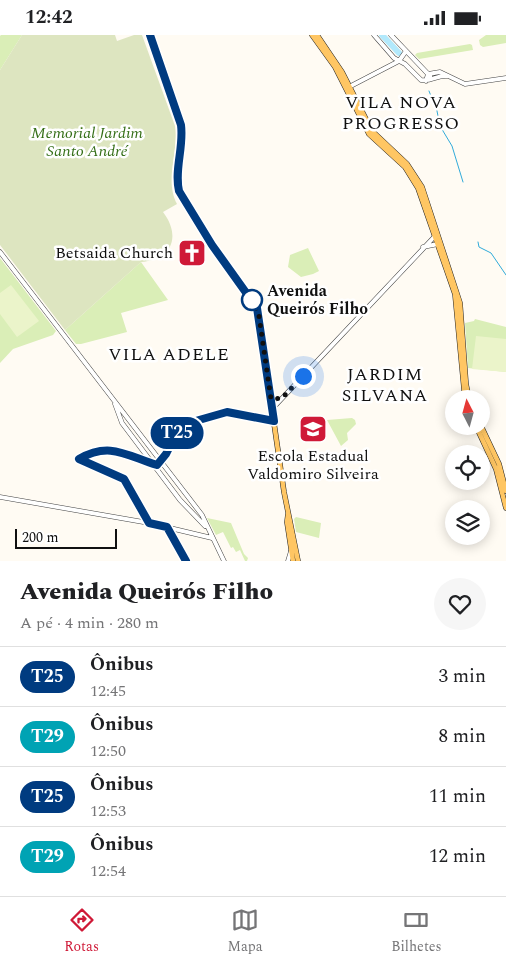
<!DOCTYPE html>
<html lang="pt">
<head>
<meta charset="utf-8">
<style>
	:root { --surface:#fff; --page:#f6f6f6; --text:#202124; --muted:#757577; --line:#e0e0e0; --accent:#cf1937 }
	body { margin:0; font-family:Spectral,serif; background:var(--page); color:var(--text); height:100vh; display:flex; flex-direction:column; font-size:19px; white-space:nowrap }
	* { box-sizing:border-box; margin:0 }
	p { font-size:16px; color:var(--muted) }
	.icon { flex:none; width:28px; height:28px; fill:none; stroke:currentColor; stroke-width:2; stroke-linecap:round; stroke-linejoin:round }
	.map { position:relative; height:526px; overflow:hidden }
	.sheet { display:flex; flex-direction:column; background:var(--surface); flex:1 }
	.sheet>* { flex:none }
	.badge { padding:0 10px; border-radius:16px; font-size:18px; line-height:32px }
	.needle { width:32px; rotate:354deg }
	.buttons { position:absolute; left:445px; top:355px; display:grid; gap:10px }
	.buttons a { display:grid; place-items:center; width:45px; height:45px; border-radius:50%; background:var(--surface); box-shadow:0 2px 12px #0003; font-size:25px }
	.scale { position:absolute; left:15px; bottom:12px; width:102px; box-sizing:border-box; padding-left:5px; border:2px solid #101010; border-top:0; font-size:14px; line-height:18px; white-space:nowrap; color:#101010; -webkit-text-stroke:4px #fff; paint-order:stroke }
	.you { position:absolute; width:25px; height:25px; margin:-12px; border:4px solid #fff; border-radius:50%; background:#1a73e8; box-shadow:0 0 0 8px #1a73e833 }
	.map>.badge { position:absolute; translate:-50% -50%; box-shadow:0 0 0 2px #fff }
	.round { display:grid; place-items:center; flex:none; width:52px; height:52px; border-radius:26px; background:var(--page) }
	.summary { display:flex; align-items:center; justify-content:space-between; height:85px; padding:0 20px }
	h1 { font-size:24px; font-weight:800; line-height:38px }
	ul { padding:0; list-style:none }
	li { display:flex; align-items:center; gap:15px; height:60px; padding:0 20px; border-top:1px solid var(--line) }
	li div { flex:1 }
	li b { display:block; font-size:19px }
	li em { font-style:normal }
	li .badge { min-width:55px; font-weight:700; text-align:center }
	.status { display:flex; justify-content:space-between; align-items:center; height:35px; padding:0 25px; background:var(--surface); direction:ltr }
	.status svg { height:14px; fill:currentColor }
	.tab-bar { display:flex; justify-content:space-around; align-items:center; height:70px; border-top:1px solid var(--line); background:var(--surface); font-size:14px; color:var(--muted) }
	.tab-bar a { display:grid; justify-items:center; gap:2px }
	.tab-bar .active { color:var(--accent) }
	.map>svg:first-child { display:block }
	.green { fill:#daeeb7 }
	.cemetery { fill:#dde5c0 }
	.pitch { fill:#ebf4ca }
	.lines { fill:none; stroke-linecap:round; stroke-linejoin:round }
	.stream { stroke:#31abda; stroke-width:1 }
	.river { stroke:#b2e9fc; stroke-width:6 }
	.minor-casing { stroke:#434343; stroke-width:5 }
	.major-casing { stroke:#212121; stroke-width:5.5 }
	.minor { stroke:#fff; stroke-width:4 }
	.major { stroke:#ffc663; stroke-width:4.5 }
	.line-casing { stroke:#fff; stroke-width:11 }
	.line { stroke:#003b80; stroke-width:8 }
	.walk { stroke:#101010; stroke-width:5; stroke-dasharray:0 9 }
	.stop-dot { fill:#fff; stroke:#003b80; stroke-width:2.5 }
	.labels { text-anchor:middle; dominant-baseline:central; stroke-width:5; stroke-linejoin:round; paint-order:stroke }
	.park-label { font-size:16px; font-style:italic; fill:#356f18; stroke:#fff }
	.poi-label { font-size:16px; fill:#101010; stroke:#fff; text-anchor:end }
	.stop-label { font-size:16px; font-weight:bold; fill:#101010; stroke:#fff; text-anchor:start }
	.neighbourhood-label { font-size:18px; letter-spacing:1px; fill:#101010; stroke:#fff }
</style>
</head>
<body>
<div class="status"><b>12:42</b><svg viewBox="0 0 49 12"><path d="M0 12V9h3v3zM5 12V6h3v6zM10 12V3h3v9zM15 12V0h3v12zM26 1h20v11H26zM47 4h2v5h-2z"/></svg></div>
<div class="map">
<svg width="506" height="526" viewBox="0 0 506 526">
	<rect width="100%" height="100%" fill="#fffbf3"/>
	<!-- green -->
	<path class="green" d="M1 0H22L0 35V1Z
		M486 0H506V8L483 12 480 10 479 5Z
		M470 9 472 10 473 15 419 24 415 20 417 18Z
		M308 213 319 236 313 239 301 242 288 232 290 220Z
		M0 223 56 296 53 300 13 314 0 328Z
		M141 227 168 265 121 278 127 297 81 309H76L65 295Z
		M475 284 506 292V337L468 333 465 288 474 286Z
		M352 383 355 385 356 389 347 398 348 405 341 411 327 385Z
		M296 482 321 488 319 503 296 497 294 484Z
		M207 483 231 488 244 519 248 523 247 526H245L240 515 236 517 233 512 231 513 223 497 216 500Z"/>
	<!-- cemetery -->
	<path class="cemetery" d="M22 0H115L117 6 134 0H142L175 91C179 117 164 145 177 169L163 177C182 202 171 225 141 227L65 295 0 210V35Z"/>
	<!-- pitch -->
	<path class="pitch" d="M11 250 39 286 17 302 0 279V258Z
		M476 301 506 304V337L472 334Z"/>
	<g class="lines">
		<!-- stream -->
		<path class="stream" d="M429 56 437 76 440 91 452 111 463 147
			M478 207 479 212 491 218 506 240"/>
		<!-- river -->
		<path class="river" d="M382 0 399 18"/>
		<defs>
			<path id="minor" d="M374 0 394 23 405 29 421 45C431 47 437 40 447 41
				M391 0 430 41
				M426 46 428 39 440 37 465 49 506 43
				M347 53 399 26 406 16
				M423 212 438 209
				M0 217 202 480 224 526
				M115 369 122 388 180 465 205 491
				M272 374 436 200
				M0 462 149 488 212 503
				M288 526 291 516"/>
			<path id="major" d="M150 0 181 90C184 112 173 135 179 156L212 210 254 269 258 278 284 457 298 526
				M312 0 335 32 369 99 405 132 418 153 455 259 465 364
				M317 0 342 37 372 96 407 129 422 152 460 268 466 349 469 364
				M476 391 496 434 506 473
				M481 391 499 429 506 456
				M288 479 287 487 293 526"/>
		</defs>
		<!-- minor casing -->
		<use href="#minor" class="minor-casing"/>
		<!-- major casing -->
		<use href="#major" class="major-casing"/>
		<!-- minor -->
		<use href="#minor" class="minor"/>
		<!-- major -->
		<use href="#major" class="major"/>
	</g>
	<g class="lines">
		<defs>
			<path id="line" d="M150 0 181 90C184 112 174 135 179 156L212 210 257 273 274 386 227 377 192 387 176 399 166 419 157 430C127 421 110 406 79 424L124 444 149 488 167 492 186 526"/>
		</defs>
		<!-- line casing -->
		<use href="#line" class="line-casing"/>
		<!-- line -->
		<use href="#line" class="line"/>
		<!-- walk -->
		<path class="walk" d="M252 265 259 281 271 364 282 363 303 341"/>
	</g>
	<!-- icons -->
	<defs>
		<symbol id="church-square" viewBox="-11 -11 22 22"><rect x="-9" y="-9" width="18" height="18" rx="4" fill="#cf1937" stroke="#fff"/><path d="M-1.2-6h2.4v3.5h3.3v2.4h-3.3V6h-2.4V-.1h-3.3v-2.4h3.3Z" fill="#fff"/></symbol>
		<symbol id="school-square" viewBox="-11 -11 22 22"><rect x="-9" y="-9" width="18" height="18" rx="4" fill="#cf1937" stroke="#fff"/><path d="M0-5L7-2L0 1L-7-2ZM-4 1L0 2.5L4 1V4Q0 6-4 4Z" fill="#fff"/></symbol>
	</defs>
	<g fill-rule="evenodd">
		<use href="#church-square" x="176" y="202" width="32" height="32"/>
		<use href="#school-square" x="297" y="378" width="32" height="32"/>
	</g>
	<!-- markers -->
	<circle class="stop-dot" cx="252" cy="265" r="10"/>
	<g class="labels">
		<!-- park labels -->
		<g class="park-label">
			<text x="87" y="98">Memorial Jardim<tspan x="87" dy="18">Santo André</tspan></text>
		</g>
		<!-- poi labels -->
		<g class="poi-label">
			<text x="173" y="218">Betsaida Church</text>
			<text x="313" y="421" text-anchor="middle">Escola Estadual<tspan x="313" dy="18">Valdomiro Silveira</tspan></text>
		</g>
		<!-- stop labels -->
		<g class="stop-label">
			<text x="267" y="256">Avenida<tspan x="267" dy="18">Queirós Filho</tspan></text>
		</g>
		<!-- neighbourhood labels -->
		<g class="neighbourhood-label">
			<text x="401" y="67">VILA NOVA<tspan x="401" dy="21">PROGRESSO</tspan></text>
			<text x="169" y="319">VILA ADELE</text>
			<text x="385" y="339">JARDIM<tspan x="385" dy="21">SILVANA</tspan></text>
		</g>
	</g>
</svg>
<div class="buttons">
<a><svg class="needle" viewBox="-14 -14 28 28"><path d="M0-13l5 13h-10z" fill="#e53935"/><path d="M0 13l5-13h-10z" fill="#757577"/></svg></a>
<a><svg class="icon" aria-label="locate" viewBox="0 0 24 24"><circle cx="12" cy="12" r="6"/><path d="M12 2v4M12 18v4M2 12h4M18 12h4"/></svg></a>
<a><svg class="icon" aria-label="layers" viewBox="0 0 24 24"><path d="M12 4l9 5-9 5-9-5zM3 14l9 5 9-5"/></svg></a>
</div>
<div class="scale">200 m</div>
<div class="you" style="left:303px;top:341px"></div>
<b class="badge" style="left:177px;top:398px;background:#003b80;color:#fff">T25</b>
</div>
<section class="sheet">
<div class="summary"><div><h1>Avenida Queirós Filho</h1><p>A pé · 4 min · 280 m</p></div><a class="round"><svg class="icon" aria-label="heart" viewBox="0 0 24 24"><path d="M12 20l-8-8c-3-5 5-10 8-4 3-6 11-1 8 4z"/></svg></a></div>
<ul>
<li><span class="badge" style="background:#003b80;color:#fff">T25</span><div><b>Ônibus</b><p>12:45</p></div><em>3 min</em></li>
<li><span class="badge" style="background:#00a3b4;color:#fff">T29</span><div><b>Ônibus</b><p>12:50</p></div><em>8 min</em></li>
<li><span class="badge" style="background:#003b80;color:#fff">T25</span><div><b>Ônibus</b><p>12:53</p></div><em>11 min</em></li>
<li><span class="badge" style="background:#00a3b4;color:#fff">T29</span><div><b>Ônibus</b><p>12:54</p></div><em>12 min</em></li>
</ul>
</section>
<nav class="tab-bar">
<a class="active"><svg class="icon" aria-label="directions" viewBox="0 0 24 24"><path d="M12 3l9 9-9 9-9-9zM9 14v-3h6M13 9l2 2-2 2"/></svg>Rotas</a>
<a><svg class="icon" aria-label="map" viewBox="0 0 24 24"><path d="M3 6l6-2 6 2 6-2v14l-6 2-6-2-6 2zM9 4v14M15 6v14"/></svg>Mapa</a>
<a><svg class="icon" aria-label="tickets" viewBox="0 0 24 24"><path d="M3 7h18v10H3zM15 7v10"/></svg>Bilhetes</a>
</nav>
</body>
</html>
